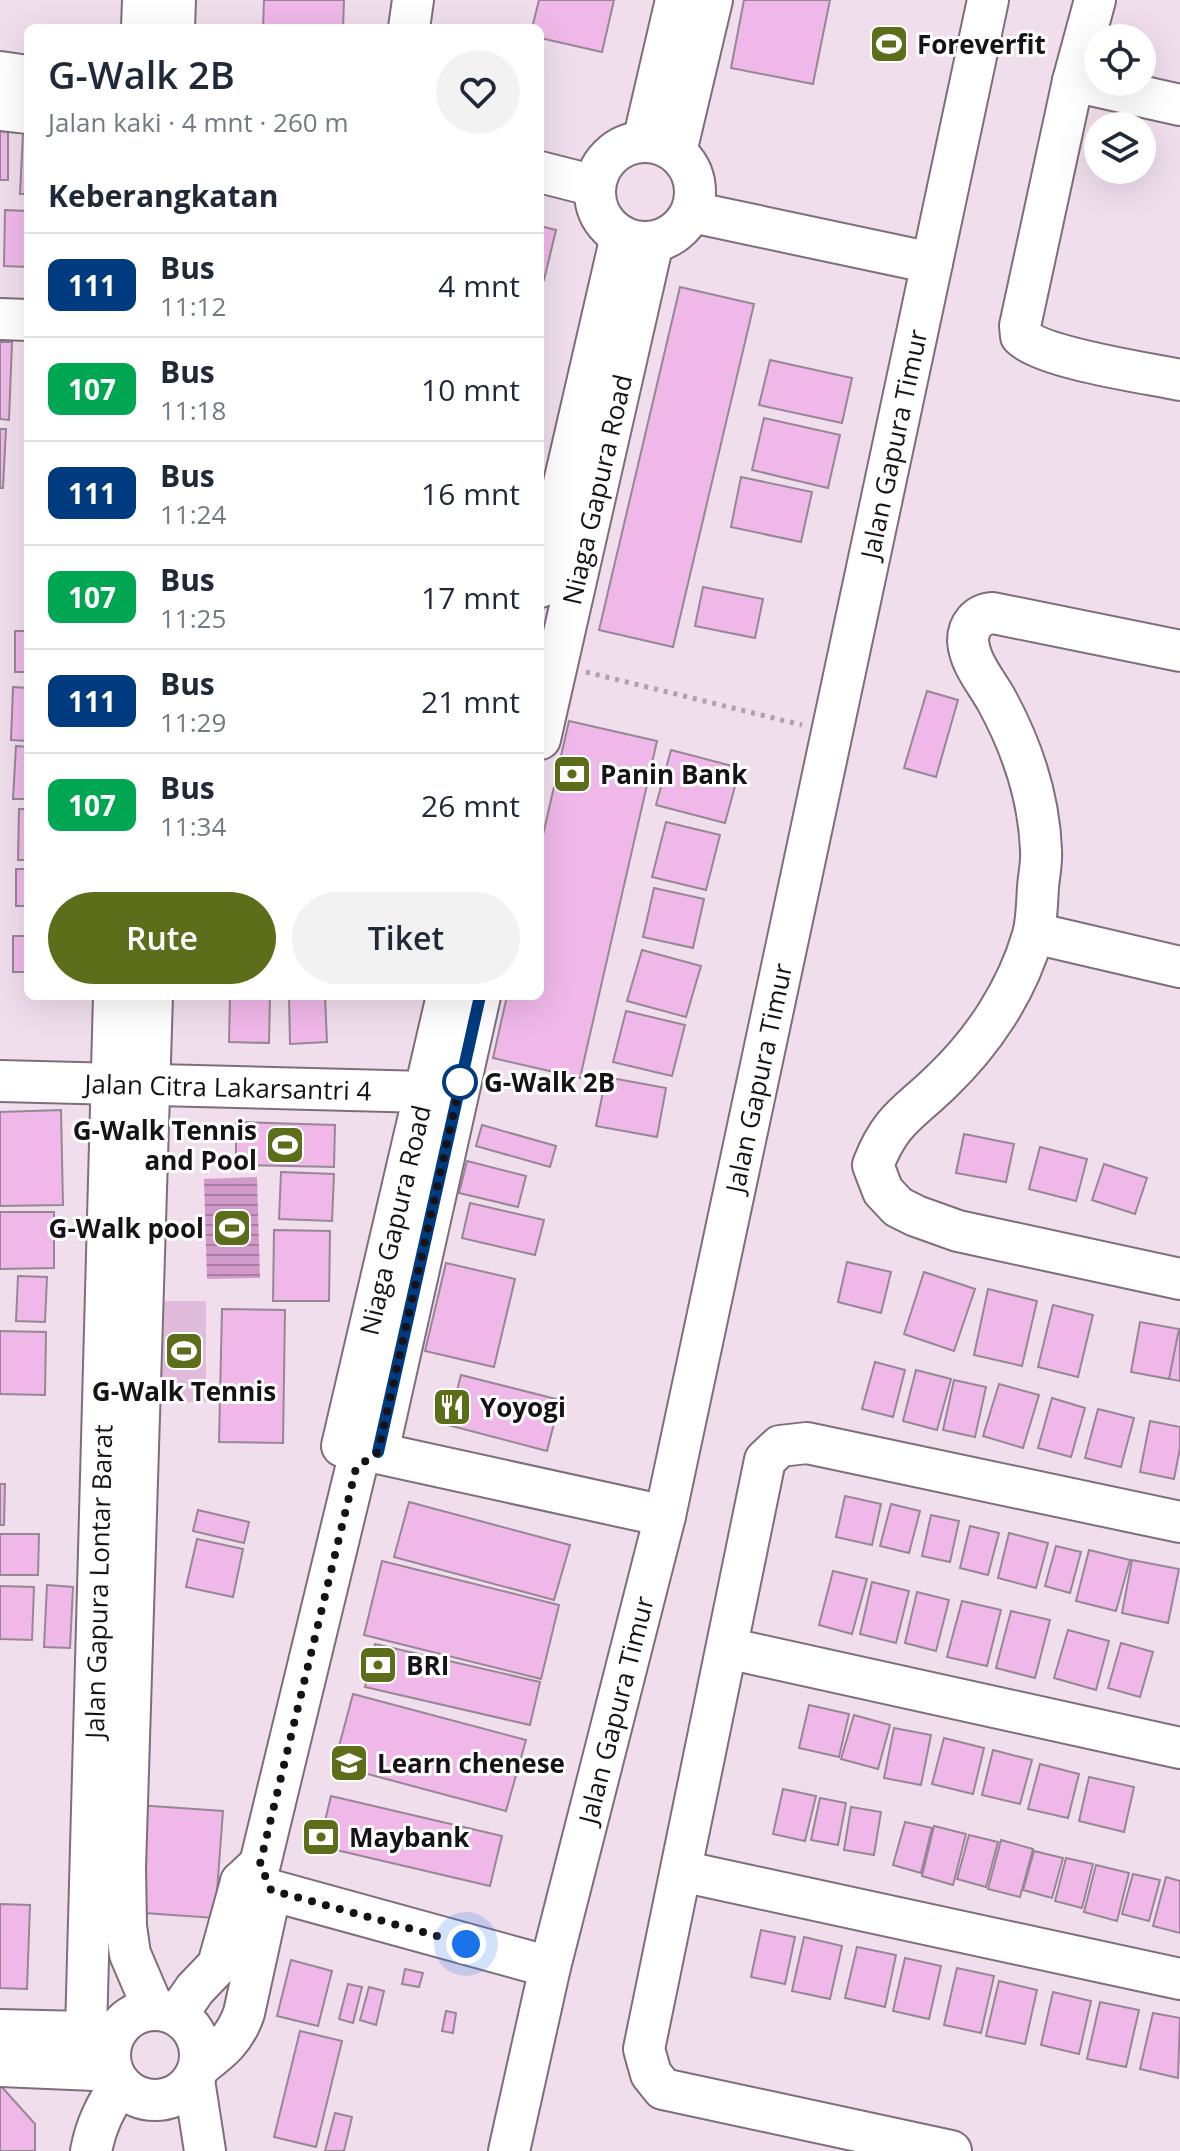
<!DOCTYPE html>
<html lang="id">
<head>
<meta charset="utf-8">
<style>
	:root { --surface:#fff; --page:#f2f2f3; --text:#1f2937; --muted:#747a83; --line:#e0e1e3; --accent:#5d6e1b }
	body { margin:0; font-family:"Open Sans",sans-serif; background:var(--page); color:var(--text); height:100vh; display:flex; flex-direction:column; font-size:30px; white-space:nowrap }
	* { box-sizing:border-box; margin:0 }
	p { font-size:26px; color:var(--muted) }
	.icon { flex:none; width:44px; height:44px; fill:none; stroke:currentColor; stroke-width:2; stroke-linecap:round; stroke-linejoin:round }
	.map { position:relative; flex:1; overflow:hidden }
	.panel { position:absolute; left:24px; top:24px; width:520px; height:976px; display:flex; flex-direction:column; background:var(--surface); border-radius:12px; box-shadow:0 8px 32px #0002 }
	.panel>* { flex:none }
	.badge { padding:0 16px; border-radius:12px; font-size:28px; line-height:52px }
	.controls { position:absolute; left:1084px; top:24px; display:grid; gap:16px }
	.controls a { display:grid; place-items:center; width:72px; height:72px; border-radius:50%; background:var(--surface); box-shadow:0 8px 32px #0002; font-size:40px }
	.you { position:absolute; width:40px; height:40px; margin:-20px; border:6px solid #fff; border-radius:50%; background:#1a73e8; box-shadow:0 0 0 12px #1a73e833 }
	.map>.badge { position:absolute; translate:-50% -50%; box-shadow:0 0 0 4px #fff }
	h2 { padding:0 24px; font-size:30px; line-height:72px }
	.round { display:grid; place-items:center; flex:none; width:84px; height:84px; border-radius:42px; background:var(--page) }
	.headline { display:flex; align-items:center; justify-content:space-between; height:136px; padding:0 24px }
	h1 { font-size:38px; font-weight:600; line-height:60px }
	.action { display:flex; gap:16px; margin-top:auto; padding:16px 24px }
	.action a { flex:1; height:92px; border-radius:48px; background:var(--accent); color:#fff; font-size:32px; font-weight:600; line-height:92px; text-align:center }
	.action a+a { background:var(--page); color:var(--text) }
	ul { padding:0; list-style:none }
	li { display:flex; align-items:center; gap:24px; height:104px; padding:0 24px; border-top:2px solid var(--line) }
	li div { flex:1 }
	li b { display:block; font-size:30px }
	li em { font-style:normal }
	li .badge { min-width:88px; font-weight:700; text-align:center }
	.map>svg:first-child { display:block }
	.green { fill:#e1bbdc }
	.water { fill:url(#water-rules) }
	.building { fill:#f0b8e9; stroke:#978795; stroke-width:2 }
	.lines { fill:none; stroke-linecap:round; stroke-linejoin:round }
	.minor-casing { stroke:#7e6e7b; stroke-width:44 }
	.path { stroke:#aea0ac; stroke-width:5; stroke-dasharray:4 6; stroke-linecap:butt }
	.minor { stroke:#fff; stroke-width:40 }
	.line-casing { stroke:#fff; stroke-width:18 }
	.line { stroke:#003b80; stroke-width:12 }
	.walk { stroke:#171217; stroke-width:8; stroke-dasharray:0 14.4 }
	.stop-dot { fill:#fff; stroke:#003b80; stroke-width:4 }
	.labels { text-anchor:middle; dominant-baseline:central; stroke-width:6; stroke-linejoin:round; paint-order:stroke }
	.poi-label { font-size:26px; font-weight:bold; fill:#171217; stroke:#fff; text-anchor:start }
	.street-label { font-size:26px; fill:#171217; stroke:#fff }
	.stop-label { font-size:26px; font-weight:bold; fill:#171217; stroke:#fff; text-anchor:start }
</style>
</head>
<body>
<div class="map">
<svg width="1180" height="2151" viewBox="0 0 1180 2151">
	<defs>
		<pattern id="water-rules" width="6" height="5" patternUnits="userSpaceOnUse" patternTransform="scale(2)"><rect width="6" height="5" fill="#d19acb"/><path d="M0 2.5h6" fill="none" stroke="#a97ca4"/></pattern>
	</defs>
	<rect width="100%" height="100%" fill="#f0deed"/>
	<!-- green -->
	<path class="green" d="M162 1301H206V1402H162Z"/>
	<!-- water -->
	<path class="water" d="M257 1177 260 1278 207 1279 204 1179Z"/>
	<!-- building -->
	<path class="building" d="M264 0H344L343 28H263Z
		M539 0H614L602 52 540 38V28H532Z
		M744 0H830L813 84 731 68Z
		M0 130H8V180H0Z
		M23 133H28V194H20Z
		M5 210 28 211V267L4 266Z
		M540 226 556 230 544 280 540 279Z
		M680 287 754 304 673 647 599 630Z
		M0 342H12L9 420 0 419Z
		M770 360 852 378 842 423 759 405Z
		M764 418 840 435 828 488 752 470Z
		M0 429H6L3 488H0Z
		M741 477 812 492 801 542 731 527Z
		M703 587 763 599 755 638 695 626Z
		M15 631H28V672H15Z
		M13 687 28 688V741L11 740Z
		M927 691 958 700 936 777 904 768Z
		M569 721 657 741 580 1078 493 1058 507 996H540V848Z
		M16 746 28 747V799H13Z
		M671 750 740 768 725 823 656 805Z
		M19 809H28V860H18Z
		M666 822 720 835 706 890 652 877Z
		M16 869H28V906H16Z
		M654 888 704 899 693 948 643 937Z
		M13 936H28V972H13Z
		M642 950 701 966 686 1017 627 1001Z
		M230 996H270L269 1043 229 1042Z
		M289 996H325L327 1042 290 1044Z
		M626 1011 685 1025 672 1076 613 1062Z
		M606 1077 666 1088 657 1137 596 1126Z
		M61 1110 63 1205 0 1206V1112Z
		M236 1122 335 1125 334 1167 236 1165Z
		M482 1125 556 1146 550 1167 476 1146Z
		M964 1134 1014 1144 1006 1182 956 1173Z
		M1040 1147 1087 1159 1076 1201 1029 1189Z
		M467 1161 526 1176 518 1207 459 1193Z
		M1104 1164 1147 1178 1135 1214 1092 1200Z
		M281 1172 334 1174 332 1221 279 1219Z
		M470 1203 544 1220 535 1255 462 1238Z
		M0 1212H54V1268L0 1269Z
		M274 1230 330 1231 329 1301H273Z
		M847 1262 891 1272 881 1313 838 1302Z
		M446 1263 515 1279 494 1367 425 1351Z
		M924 1272 975 1289 954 1351 904 1334Z
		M18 1276 47 1277 45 1322 16 1321Z
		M988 1289 1037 1301 1022 1366 974 1355Z
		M1053 1305 1093 1315 1078 1377 1038 1367Z
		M222 1309 285 1310 283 1443 219 1442Z
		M1140 1322 1179 1329 1169 1379 1131 1372Z
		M1179 1329H1180V1381L1169 1379Z
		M0 1331 46 1332 45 1395 0 1394Z
		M875 1362 905 1370 893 1417 862 1409Z
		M916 1370 951 1379 937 1430 903 1421Z
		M461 1375 560 1400 547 1451 448 1425Z
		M954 1380 986 1387 975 1437 943 1430Z
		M999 1384 1039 1395 1023 1448 983 1436Z
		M1052 1398 1085 1408 1071 1457 1038 1448Z
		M1098 1409 1134 1418 1121 1467 1085 1458Z
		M1150 1421 1180 1427V1448L1174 1479 1140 1472Z
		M0 1484H5L4 1525H0Z
		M845 1496 881 1504 872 1545 836 1537Z
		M409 1502 570 1545 554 1600 394 1557Z
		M891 1504 920 1511 909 1553 880 1546Z
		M198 1510 249 1522 244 1543 193 1531Z
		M931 1515 959 1521 950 1562 922 1556Z
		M970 1526 999 1533 988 1575 960 1568Z
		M1009 1533 1048 1543 1036 1588 998 1578Z
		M0 1534H39L38 1575H0Z
		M197 1539 243 1549 233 1597 186 1587Z
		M1056 1546 1081 1552 1070 1593 1045 1586Z
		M1089 1550 1130 1560 1116 1611 1076 1601Z
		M1132 1560 1179 1569 1168 1623 1122 1613Z
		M382 1561 559 1605 541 1679 364 1635Z
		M833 1571 867 1579 852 1634 819 1625Z
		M872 1582 909 1591 896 1643 860 1634Z
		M47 1585 73 1587 70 1648 44 1647Z
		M0 1586 34 1587 32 1640 0 1639Z
		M917 1592 949 1600 936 1651 905 1643Z
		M962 1601 1001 1610 987 1666 947 1657Z
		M1011 1611 1050 1620 1035 1678 996 1668Z
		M1068 1630 1109 1641 1096 1690 1054 1678Z
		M1121 1643 1153 1652 1140 1697 1108 1688Z
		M375 1644 540 1682 530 1725 365 1687Z
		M353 1694 526 1740 506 1811 334 1765Z
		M809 1705 849 1714 839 1757 799 1748Z
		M854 1715 890 1725 878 1769 841 1759Z
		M894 1728 931 1735 921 1785 884 1778Z
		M944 1738 984 1748 973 1794 932 1784Z
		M993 1750 1032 1760 1020 1804 982 1795Z
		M1040 1764 1079 1774 1068 1818 1028 1809Z
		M1089 1777 1134 1787 1124 1832 1079 1821Z
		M783 1789 816 1796 805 1841 773 1834Z
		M331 1796 502 1836 490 1886 319 1846Z
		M820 1798 846 1803 838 1845 811 1840Z
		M137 1805 223 1811 215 1918 130 1912Z
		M851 1807 881 1812 874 1855 844 1850Z
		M905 1822 932 1828 921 1873 893 1865Z
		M934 1826 966 1834 953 1885 922 1876Z
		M969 1835 998 1842 986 1887 957 1879Z
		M1001 1840 1033 1849 1020 1897 988 1889Z
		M1034 1851 1063 1858 1052 1898 1023 1890Z
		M1066 1858 1093 1864 1082 1908 1055 1901Z
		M1096 1865 1129 1873 1117 1921 1084 1912Z
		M1133 1874 1160 1880 1149 1921 1122 1914Z
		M1166 1877 1180 1881V1933L1153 1926Z
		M0 1904 30 1905 27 1989 0 1988Z
		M761 1930 795 1937 785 1984 751 1977Z
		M804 1937 842 1946 830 1999 792 1991Z
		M857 1947 896 1955 885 2007 845 1998Z
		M905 1958 941 1966 929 2019 893 2011Z
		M291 1960 332 1971 318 2026 277 2016Z
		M957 1968 994 1976 981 2033 944 2025Z
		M405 1969 423 1973 419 1987 402 1984Z
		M999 1981 1037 1990 1025 2044 986 2036Z
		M348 1984 362 1987 353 2023 339 2019Z
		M369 1987 384 1991 376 2025 360 2020Z
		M1053 1992 1091 2001 1079 2054 1041 2045Z
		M1100 2002 1139 2010 1126 2067 1087 2059Z
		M446 2011 456 2013 453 2033 442 2031Z
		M1153 2013 1180 2018 1178 2078 1140 2069Z
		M300 2031 342 2041 316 2147 274 2137Z
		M0 2085 35 2124V2151H0Z
		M335 2113 352 2117 344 2151H325Z"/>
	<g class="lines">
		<defs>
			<g id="minor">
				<path d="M1095 0 1073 81 1020 326 1021 336C1041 358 1147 373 1180 380"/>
				<path d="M142 28 143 0"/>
				<path d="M174 28 175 0"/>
				<path d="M409 28 413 0"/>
				<path d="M0 72 28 76"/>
				<path d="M1073 81 1180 105"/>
				<path d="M0 110 28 113"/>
				<path d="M643 142 676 0"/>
				<circle cx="645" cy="192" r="50"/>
				<path d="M676 152 712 0"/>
				<path d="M540 172 595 186"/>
				<path d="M692 212 932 263"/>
				<path d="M0 319 28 320"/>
				<path d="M540 587 621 236"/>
				<path d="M1180 651 993 613C977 614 968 626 968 641 970 664 986 681 997 701 1022 747 1039 797 1041 850 1042 862 1039 875 1038 887 1037 902 1037 920 1033 935 1017 991 983 1042 941 1082 908 1114 891 1119 873 1165L883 1191 898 1207 916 1216 958 1231 1180 1279"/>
				<path id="s1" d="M540 739 653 242"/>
				<path d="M1034 933 1180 967"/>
				<path d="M152 996 125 1868 126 1926 130 1954 154 2010"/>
				<path id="s2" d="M0 1081 426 1092 452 1096"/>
				<path id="s3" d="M342 1446 447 996"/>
				<path d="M350 1447 665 1516"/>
				<path d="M378 1452 480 996"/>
				<path d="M727 1648 1180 1748"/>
				<path d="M681 1871 1180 1979"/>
				<path d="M241 1882 260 1864 356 1468"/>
				<path d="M241 1882 550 1967"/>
				<circle cx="155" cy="2055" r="45"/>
				<path d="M177 2015 195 1989 218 1965 241 1882"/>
				<path d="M0 2030 86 2032"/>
				<path d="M0 2066 95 2070 114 2076"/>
				<path d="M200 2066C221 2050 235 2039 244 2013L271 1890"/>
				<path id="s4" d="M95 2070 88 2052 86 2032 114 996"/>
				<path d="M194 2080 205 2151"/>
				<path d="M91 2151C96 2125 105 2107 120 2085"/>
				<path id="s5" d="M509 2151 550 1967 665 1516 988 0"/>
				<path d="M951 2151 663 2089 651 2074 644 2049 765 1460 780 1446 807 1443 1180 1522"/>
			</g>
		</defs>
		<!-- minor casing -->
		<use href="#minor" class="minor-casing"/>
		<!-- path -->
		<path class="path" d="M586 672 802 725"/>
		<!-- minor -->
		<use href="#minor" class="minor"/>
	</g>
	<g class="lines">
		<defs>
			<path id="line" d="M378 1452 480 996"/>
		</defs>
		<!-- line casing -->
		<use href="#line" class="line-casing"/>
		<!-- line -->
		<use href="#line" class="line"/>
		<!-- walk -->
		<path class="walk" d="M460 1082 463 1071 378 1452 356 1468 260 1864 271 1890 466 1944"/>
	</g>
	<!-- icons -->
	<defs>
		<symbol id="stadium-square" viewBox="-11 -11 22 22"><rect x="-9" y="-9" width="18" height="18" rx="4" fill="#5d6e1b" stroke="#fff"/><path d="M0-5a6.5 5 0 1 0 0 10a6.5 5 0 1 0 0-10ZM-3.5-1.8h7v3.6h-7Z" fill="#fff"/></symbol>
		<symbol id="bank-square" viewBox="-11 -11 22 22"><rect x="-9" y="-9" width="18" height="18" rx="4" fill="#5d6e1b" stroke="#fff"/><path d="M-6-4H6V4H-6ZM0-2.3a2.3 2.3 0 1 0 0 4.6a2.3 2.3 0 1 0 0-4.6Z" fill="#fff"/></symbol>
		<symbol id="restaurant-square" viewBox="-11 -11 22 22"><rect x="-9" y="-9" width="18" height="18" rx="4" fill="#5d6e1b" stroke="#fff"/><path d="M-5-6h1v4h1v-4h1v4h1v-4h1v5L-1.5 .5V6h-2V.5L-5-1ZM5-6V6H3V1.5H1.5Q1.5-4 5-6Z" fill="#fff"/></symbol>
		<symbol id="school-square" viewBox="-11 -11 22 22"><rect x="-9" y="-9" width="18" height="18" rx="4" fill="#5d6e1b" stroke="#fff"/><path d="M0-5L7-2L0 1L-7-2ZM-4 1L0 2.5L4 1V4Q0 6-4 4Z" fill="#fff"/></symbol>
	</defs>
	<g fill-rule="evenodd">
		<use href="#stadium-square" x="867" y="22" width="44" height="44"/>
		<use href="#bank-square" x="550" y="752" width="44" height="44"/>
		<use href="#stadium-square" x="263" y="1123" width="44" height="44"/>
		<use href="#stadium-square" x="210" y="1206" width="44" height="44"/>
		<use href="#stadium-square" x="162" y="1329" width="44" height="44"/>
		<use href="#restaurant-square" x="430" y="1385" width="44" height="44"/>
		<use href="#bank-square" x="356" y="1643" width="44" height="44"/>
		<use href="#school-square" x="327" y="1741" width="44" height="44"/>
		<use href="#bank-square" x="299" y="1815" width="44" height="44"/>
	</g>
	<!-- markers -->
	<circle class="stop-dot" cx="460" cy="1082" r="16"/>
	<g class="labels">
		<!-- poi labels -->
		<g class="poi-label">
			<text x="917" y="44">Foreverfit</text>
			<text x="600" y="774">Panin Bank</text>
			<text x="257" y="1130" text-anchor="end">G-Walk Tennis<tspan x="257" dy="30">and Pool</tspan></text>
			<text x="204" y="1228" text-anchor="end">G-Walk pool</text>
			<text x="184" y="1391" text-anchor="middle">G-Walk Tennis</text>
			<text x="480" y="1407">Yoyogi</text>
			<text x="406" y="1665">BRI</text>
			<text x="377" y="1763">Learn chenese</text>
			<text x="349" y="1837">Maybank</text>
		</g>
		<!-- street labels -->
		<g class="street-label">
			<text stroke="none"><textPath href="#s5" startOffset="1750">Jalan Gapura Timur</textPath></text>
			<text stroke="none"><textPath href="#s1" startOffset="256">Niaga Gapura Road</textPath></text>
			<text stroke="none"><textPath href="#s5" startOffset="1102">Jalan Gapura Timur</textPath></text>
			<text stroke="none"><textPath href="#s2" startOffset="228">Jalan Citra Lakarsantri 4</textPath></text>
			<text stroke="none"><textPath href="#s3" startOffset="232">Niaga Gapura Road</textPath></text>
			<text stroke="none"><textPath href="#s4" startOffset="490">Jalan Gapura Lontar Barat</textPath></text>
			<text stroke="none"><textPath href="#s5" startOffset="454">Jalan Gapura Timur</textPath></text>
		</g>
		<!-- stop labels -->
		<g class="stop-label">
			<text x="484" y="1082">G-Walk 2B</text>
		</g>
	</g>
</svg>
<div class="controls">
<a><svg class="icon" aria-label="locate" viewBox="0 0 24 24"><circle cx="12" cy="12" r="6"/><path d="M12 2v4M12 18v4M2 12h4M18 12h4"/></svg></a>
<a><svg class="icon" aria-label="layers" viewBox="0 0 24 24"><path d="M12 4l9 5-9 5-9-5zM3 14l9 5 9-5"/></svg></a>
</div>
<div class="you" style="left:466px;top:1944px"></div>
<section class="panel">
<div class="headline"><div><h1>G-Walk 2B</h1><p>Jalan kaki · 4 mnt · 260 m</p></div><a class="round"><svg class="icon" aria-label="heart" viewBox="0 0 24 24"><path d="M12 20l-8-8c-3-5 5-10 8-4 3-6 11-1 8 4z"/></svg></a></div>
<h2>Keberangkatan</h2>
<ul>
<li><span class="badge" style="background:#003b80;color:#fff">111</span><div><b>Bus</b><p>11:12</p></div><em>4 mnt</em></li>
<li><span class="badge" style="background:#00a651;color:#fff">107</span><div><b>Bus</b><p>11:18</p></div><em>10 mnt</em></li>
<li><span class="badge" style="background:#003b80;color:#fff">111</span><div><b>Bus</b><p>11:24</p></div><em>16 mnt</em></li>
<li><span class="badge" style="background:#00a651;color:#fff">107</span><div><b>Bus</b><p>11:25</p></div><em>17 mnt</em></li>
<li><span class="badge" style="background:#003b80;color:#fff">111</span><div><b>Bus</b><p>11:29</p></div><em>21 mnt</em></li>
<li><span class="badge" style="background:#00a651;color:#fff">107</span><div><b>Bus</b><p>11:34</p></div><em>26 mnt</em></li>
</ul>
<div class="action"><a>Rute</a><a>Tiket</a></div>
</section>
</div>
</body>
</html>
